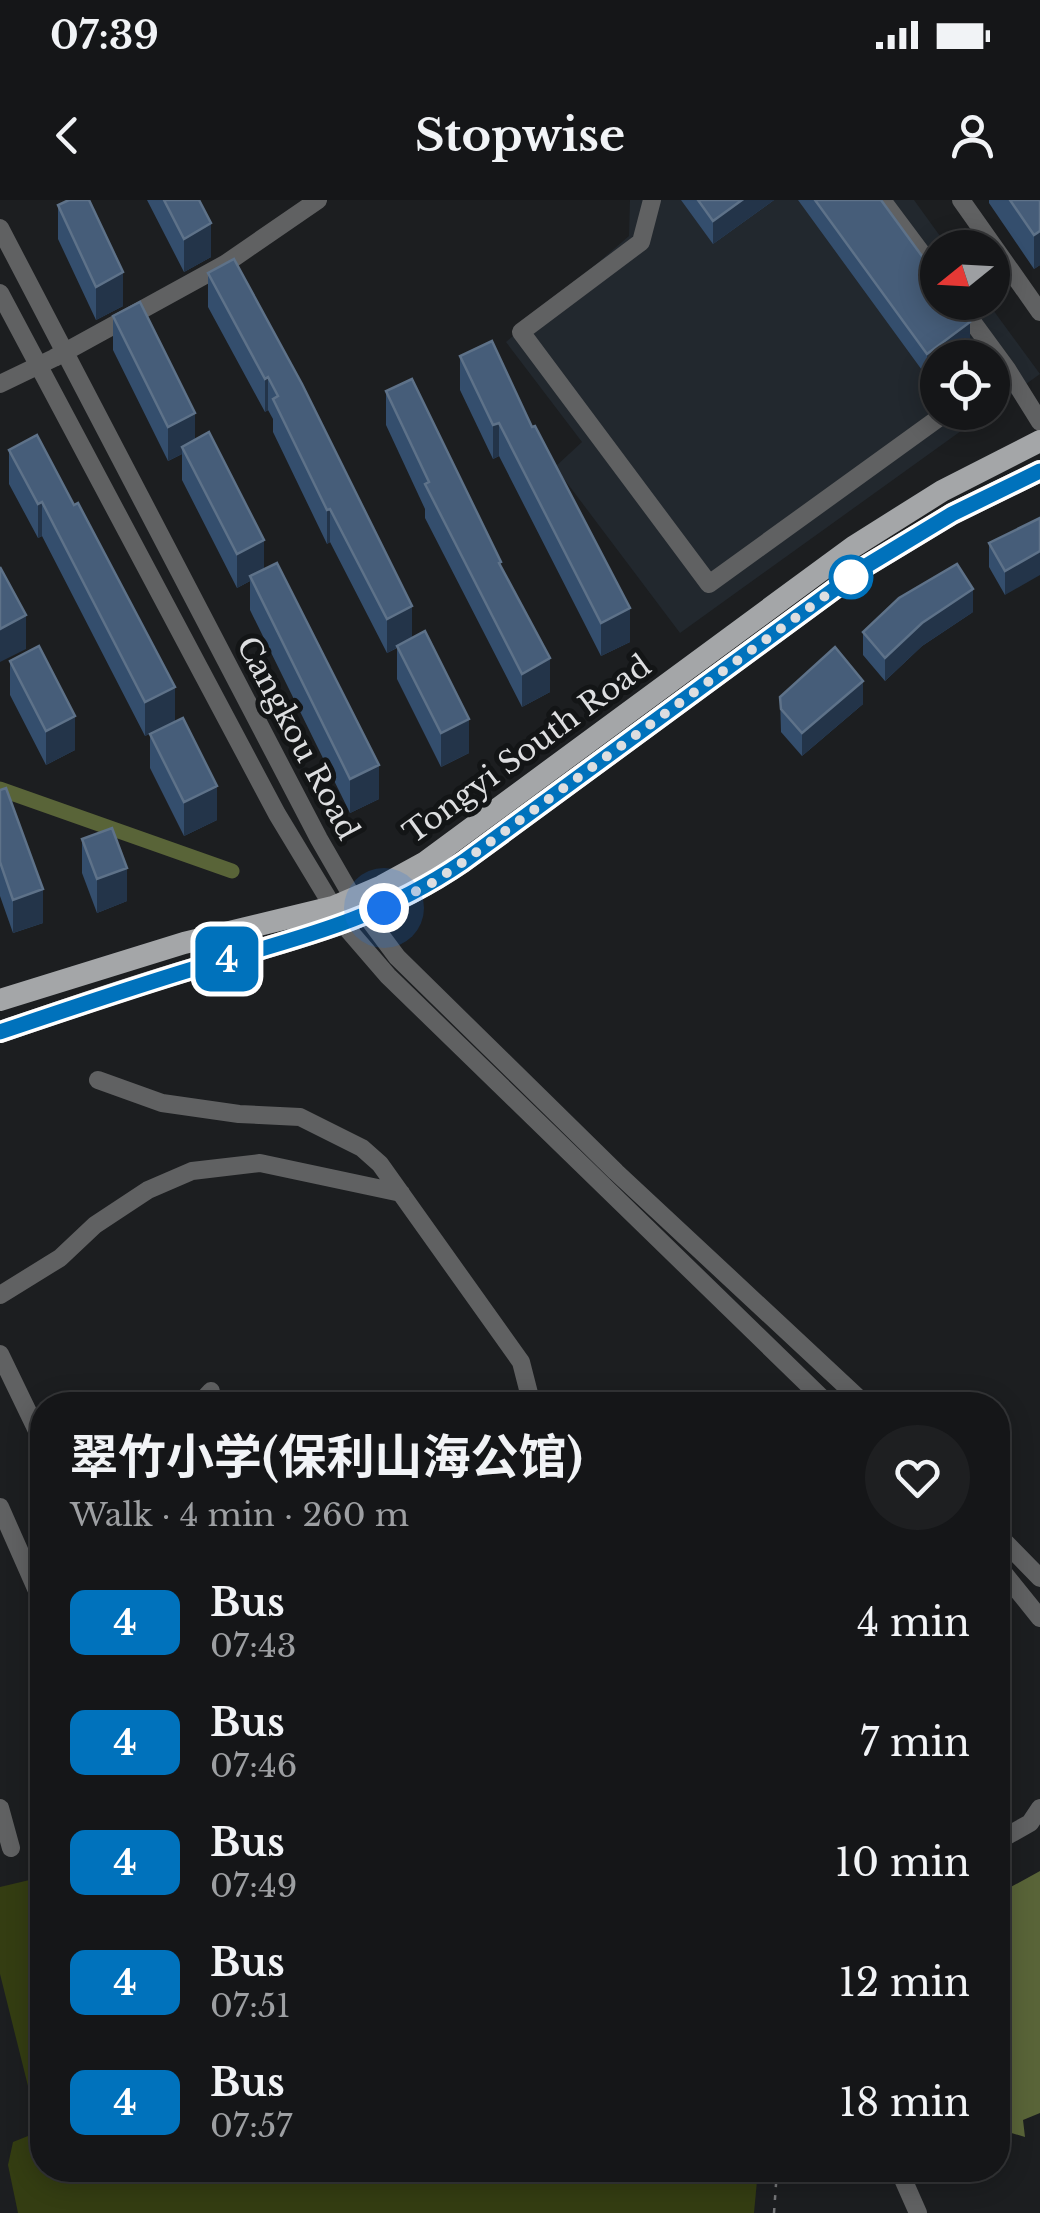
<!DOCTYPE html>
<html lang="en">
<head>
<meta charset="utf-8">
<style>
	:root { --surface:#151618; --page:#1e1f21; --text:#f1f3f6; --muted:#9d9fa2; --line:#343537 }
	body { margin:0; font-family:"Libre Baskerville","Noto Sans SC",serif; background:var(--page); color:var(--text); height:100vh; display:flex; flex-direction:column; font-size:38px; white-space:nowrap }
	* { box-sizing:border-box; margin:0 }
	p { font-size:32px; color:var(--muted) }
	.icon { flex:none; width:55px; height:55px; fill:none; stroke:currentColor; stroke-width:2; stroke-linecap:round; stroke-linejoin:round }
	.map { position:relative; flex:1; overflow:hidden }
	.sheet { position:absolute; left:30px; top:1192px; width:980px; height:790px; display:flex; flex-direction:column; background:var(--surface); border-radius:40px; box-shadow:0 5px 25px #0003,0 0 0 2px var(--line) }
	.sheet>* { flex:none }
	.badge { padding:0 20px; border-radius:15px; font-size:35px; line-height:65px }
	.needle { width:65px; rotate:252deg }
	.fabs { position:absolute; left:920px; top:30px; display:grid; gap:20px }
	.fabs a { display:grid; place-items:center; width:90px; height:90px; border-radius:50%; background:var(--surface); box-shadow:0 5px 25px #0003,0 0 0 2px var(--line); font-size:50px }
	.you { position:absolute; width:50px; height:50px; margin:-25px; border:8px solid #fff; border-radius:50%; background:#1a73e8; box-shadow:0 0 0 15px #1a73e833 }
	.map>.badge { position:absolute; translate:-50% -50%; box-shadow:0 0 0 5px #fff }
	.round { display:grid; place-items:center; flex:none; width:105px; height:105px; border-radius:52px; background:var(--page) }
	.head { display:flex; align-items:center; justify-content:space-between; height:170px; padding:0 40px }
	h1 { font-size:48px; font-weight:700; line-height:75px }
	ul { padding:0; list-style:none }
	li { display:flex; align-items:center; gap:30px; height:120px; padding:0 40px }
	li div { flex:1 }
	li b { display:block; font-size:38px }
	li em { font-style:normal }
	li .badge { min-width:110px; font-weight:700; text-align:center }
	.status { display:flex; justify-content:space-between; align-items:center; height:70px; padding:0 50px; background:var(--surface); direction:ltr }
	.status svg { height:28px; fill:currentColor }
	header { display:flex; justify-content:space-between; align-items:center; height:130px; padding:0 40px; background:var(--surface); font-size:45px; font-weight:700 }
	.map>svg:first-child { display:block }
	.built { fill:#22282e }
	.green { fill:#343d12 }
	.water { fill:#596438 }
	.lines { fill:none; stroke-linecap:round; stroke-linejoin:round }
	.canal { stroke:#596438; stroke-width:15 }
	.path { stroke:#757678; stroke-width:2.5; stroke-dasharray:5 8; stroke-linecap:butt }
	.minor { stroke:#606162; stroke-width:18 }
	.major { stroke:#a4a6a8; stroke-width:22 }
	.wall { fill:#344e6d }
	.shaded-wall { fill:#233449 }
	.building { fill:#465d79; stroke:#5e7289; stroke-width:2.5 }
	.line-casing { stroke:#fff; stroke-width:22 }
	.line { stroke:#0072bc; stroke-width:15 }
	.walk { stroke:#dddee0; stroke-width:10; stroke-dasharray:0 18 }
	.stop-dot { fill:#fff; stroke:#0072bc; stroke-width:5 }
	.labels { text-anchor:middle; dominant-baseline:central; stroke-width:10; stroke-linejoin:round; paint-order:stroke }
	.street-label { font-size:30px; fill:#dddee0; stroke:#131516 }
</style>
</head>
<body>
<div class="status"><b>07:39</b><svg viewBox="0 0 49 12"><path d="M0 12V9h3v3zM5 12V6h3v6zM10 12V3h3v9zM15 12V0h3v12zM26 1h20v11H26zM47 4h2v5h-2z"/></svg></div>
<header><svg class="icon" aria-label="back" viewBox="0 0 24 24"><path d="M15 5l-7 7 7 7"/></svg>Stopwise<svg class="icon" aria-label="person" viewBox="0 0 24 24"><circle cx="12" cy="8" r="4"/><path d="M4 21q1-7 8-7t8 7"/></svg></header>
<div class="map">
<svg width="1040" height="2013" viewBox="0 0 1040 2013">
	<rect width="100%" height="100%" fill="#1c1e20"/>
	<!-- built -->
	<path class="built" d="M630 0H914L948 47 938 48V102L988 103 1040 174 993 208 992 158H938V212L986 213 680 433 555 267 582 242 506 142 629 36Z"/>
	<!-- green -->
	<path class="green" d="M42 1677V1970H758L754 2013H18L8 1965 13 1942 33 1934 34 1910 0 1774V1687Z"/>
	<!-- water -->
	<path class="water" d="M1040 1671V1913L1023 1920 1025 1937 1005 1931 998 1923V1694Z"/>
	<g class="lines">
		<!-- canal -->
		<path class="canal" d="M0 589 232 671"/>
		<!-- path -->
		<path class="path" d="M774 2013 777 1970"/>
		<!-- minor -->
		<path class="minor" d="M652 0 641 42 521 132 709 384 947 212
			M882 0 938 75
			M961 0 1040 112
			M0 28 319 639 353 698 397 757 616 972 866 1205
			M0 93 277 614 344 725 388 776 829 1205
			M958 102 1007 169 1040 222
			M0 184 54 158 225 64 318 0
			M98 880 162 903 239 914 300 917 362 948 380 964 521 1162 532 1205
			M0 1095 60 1058 95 1025 148 990 192 971 260 963 401 993
			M0 1154 42 1241
			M198 1205 211 1191
			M0 1307 42 1402
			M998 1335 1040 1378
			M998 1366 1040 1418
			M0 1608 11 1648
			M998 1641 1030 1623 1040 1608
			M899 1970 918 2013"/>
		<!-- major -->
		<path class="major" d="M0 800 184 743 333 707 382 686 424 663 853 347 942 291 1040 241
			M0 832C65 810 130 787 196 768 294 739 377 721 463 662L866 366 952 314 1040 271"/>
	</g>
	<!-- wall -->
	<path class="wall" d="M147 0H199L211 57 184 72Z
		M681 0H774L713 44Z
		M798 0H881L970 146 954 158H938L927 177Z
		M989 0H1040V65L1034 69 989 3Z
		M58 5 123 106 96 120 58 39Z
		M234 59 412 438 469 553 441 567 397 479V448L387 453 330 342 327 344 273 232V219L268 210 265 212 208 107V73Z
		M113 116 195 240 264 369 379 599 350 613 250 410V381L237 388 182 280V254L168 261 113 150Z
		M460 156 630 442 601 456 499 256 493 259 460 190Z
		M386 191 501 368 550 492 522 507 425 318V309L386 225Z
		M9 250 74 305 175 521 145 536 42 336 38 338 9 284Z
		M1040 318 1005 395 989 367V343Z
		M973 412 922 446 885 481 863 455V432Z
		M10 461 75 550 46 565 10 495Z
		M780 497 863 504 802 556 781 532Z
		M150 534 217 620 184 636 150 568Z
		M0 590 43 723 13 733 0 696Z
		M82 639 127 701 97 713 82 673Z"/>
	<!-- shaded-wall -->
	<path class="shaded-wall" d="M742 0H774L713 44V21Z
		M211 23V57L184 72V39Z
		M1040 31V65L1034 69V35Z
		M123 72V106L96 120V87Z
		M970 122V146L954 158H938V169L927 177V154Z
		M268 177V210L265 212V179Z
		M195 213V247H182V254L168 261V227Z
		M499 223V256L493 259V225Z
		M42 302V336L38 338V304Z
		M330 309V342L327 344V310Z
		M264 340V373L250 376V381L237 388V354Z
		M1040 351V375L1005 395V371Z
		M973 389V412L922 446 885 481V458L922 423Z
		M412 406V440L387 453V419Z
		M630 408V442L601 456V423Z
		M26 415V449L0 462V429Z
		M550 458V492L522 507V474Z
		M863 481V504L802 556V533Z
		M175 487V521L145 536V502Z
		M75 516V550L46 565V531Z
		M469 519V553L441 567V533Z
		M379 565V599L350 613V579Z
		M217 586V620L184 636V602Z
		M127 668V701L97 713V679Z
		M43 689V723L13 733V700Z"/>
	<!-- building -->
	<path class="building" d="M69 0H89L123 72 96 87 58 5Z
		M164 0H199L211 23 184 39Z
		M698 0H742L713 21Z
		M815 0H881L938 78V102H956L970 122 927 154Z
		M1010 0H1040V31L1034 35Z
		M234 59 302 184 412 406 387 419 330 309 327 310 273 199 278 196 268 177 265 179 208 73Z
		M140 102 195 213 168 227 113 116Z
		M492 141 532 227 535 226 630 408 601 423 499 223 493 225 460 156Z
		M412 179 501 362 499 363 550 458 522 474 425 284 429 282 386 191Z
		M209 232 264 340 237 354 182 247Z
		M37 235 74 305 78 303 175 487 145 502 42 302 38 304 9 250Z
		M1040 318V351L1005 371 989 343Z
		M277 363 379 565 350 579 250 376Z
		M957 364 973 389 922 423 885 458 863 432 899 398Z
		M0 367 26 415 0 429Z
		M425 431 469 519 441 533 397 446Z
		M39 446 75 516 46 531 10 461Z
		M835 447 863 481 802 533 781 509 780 497Z
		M183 518 217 586 184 602 150 534Z
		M6 588 43 689 13 700 0 662V590Z
		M112 628 127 668 97 679 82 639Z"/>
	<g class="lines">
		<defs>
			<path id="line" d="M0 832C65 810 130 788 196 768 294 739 377 721 463 662L866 366 952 314 1040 271"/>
		</defs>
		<!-- line casing -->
		<use href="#line" class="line-casing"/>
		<!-- line -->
		<use href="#line" class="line"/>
		<!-- walk -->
		<path class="walk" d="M384 708 432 683 463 662 866 366 851 377"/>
	</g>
	<!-- markers -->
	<circle class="stop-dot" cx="851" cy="377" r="20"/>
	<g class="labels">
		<!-- street labels -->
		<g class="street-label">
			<text transform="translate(298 538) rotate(62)">Cangkou Road</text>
			<text transform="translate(527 549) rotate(-36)">Tongyi South Road</text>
		</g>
	</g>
</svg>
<div class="fabs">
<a><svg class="needle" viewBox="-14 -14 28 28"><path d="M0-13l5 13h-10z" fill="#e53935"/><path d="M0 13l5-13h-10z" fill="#9d9fa2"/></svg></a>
<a><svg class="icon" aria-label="locate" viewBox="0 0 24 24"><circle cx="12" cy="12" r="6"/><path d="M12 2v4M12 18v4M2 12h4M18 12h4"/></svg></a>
</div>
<div class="you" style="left:384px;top:708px"></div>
<b class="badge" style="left:227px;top:759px;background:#0072bc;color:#fff">4</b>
<section class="sheet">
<div class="head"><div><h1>翠竹小学(保利山海公馆)</h1><p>Walk · 4 min · 260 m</p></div><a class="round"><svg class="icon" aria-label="heart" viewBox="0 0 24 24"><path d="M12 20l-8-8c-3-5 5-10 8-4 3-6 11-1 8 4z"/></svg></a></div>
<ul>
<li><span class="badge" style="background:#0072bc;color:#fff">4</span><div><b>Bus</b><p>07:43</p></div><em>4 min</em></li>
<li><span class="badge" style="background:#0072bc;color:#fff">4</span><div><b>Bus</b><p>07:46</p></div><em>7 min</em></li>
<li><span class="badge" style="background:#0072bc;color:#fff">4</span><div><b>Bus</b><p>07:49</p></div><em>10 min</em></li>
<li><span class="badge" style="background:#0072bc;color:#fff">4</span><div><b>Bus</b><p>07:51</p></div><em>12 min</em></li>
<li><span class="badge" style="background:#0072bc;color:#fff">4</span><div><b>Bus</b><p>07:57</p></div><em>18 min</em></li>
</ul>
</section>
</div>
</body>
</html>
